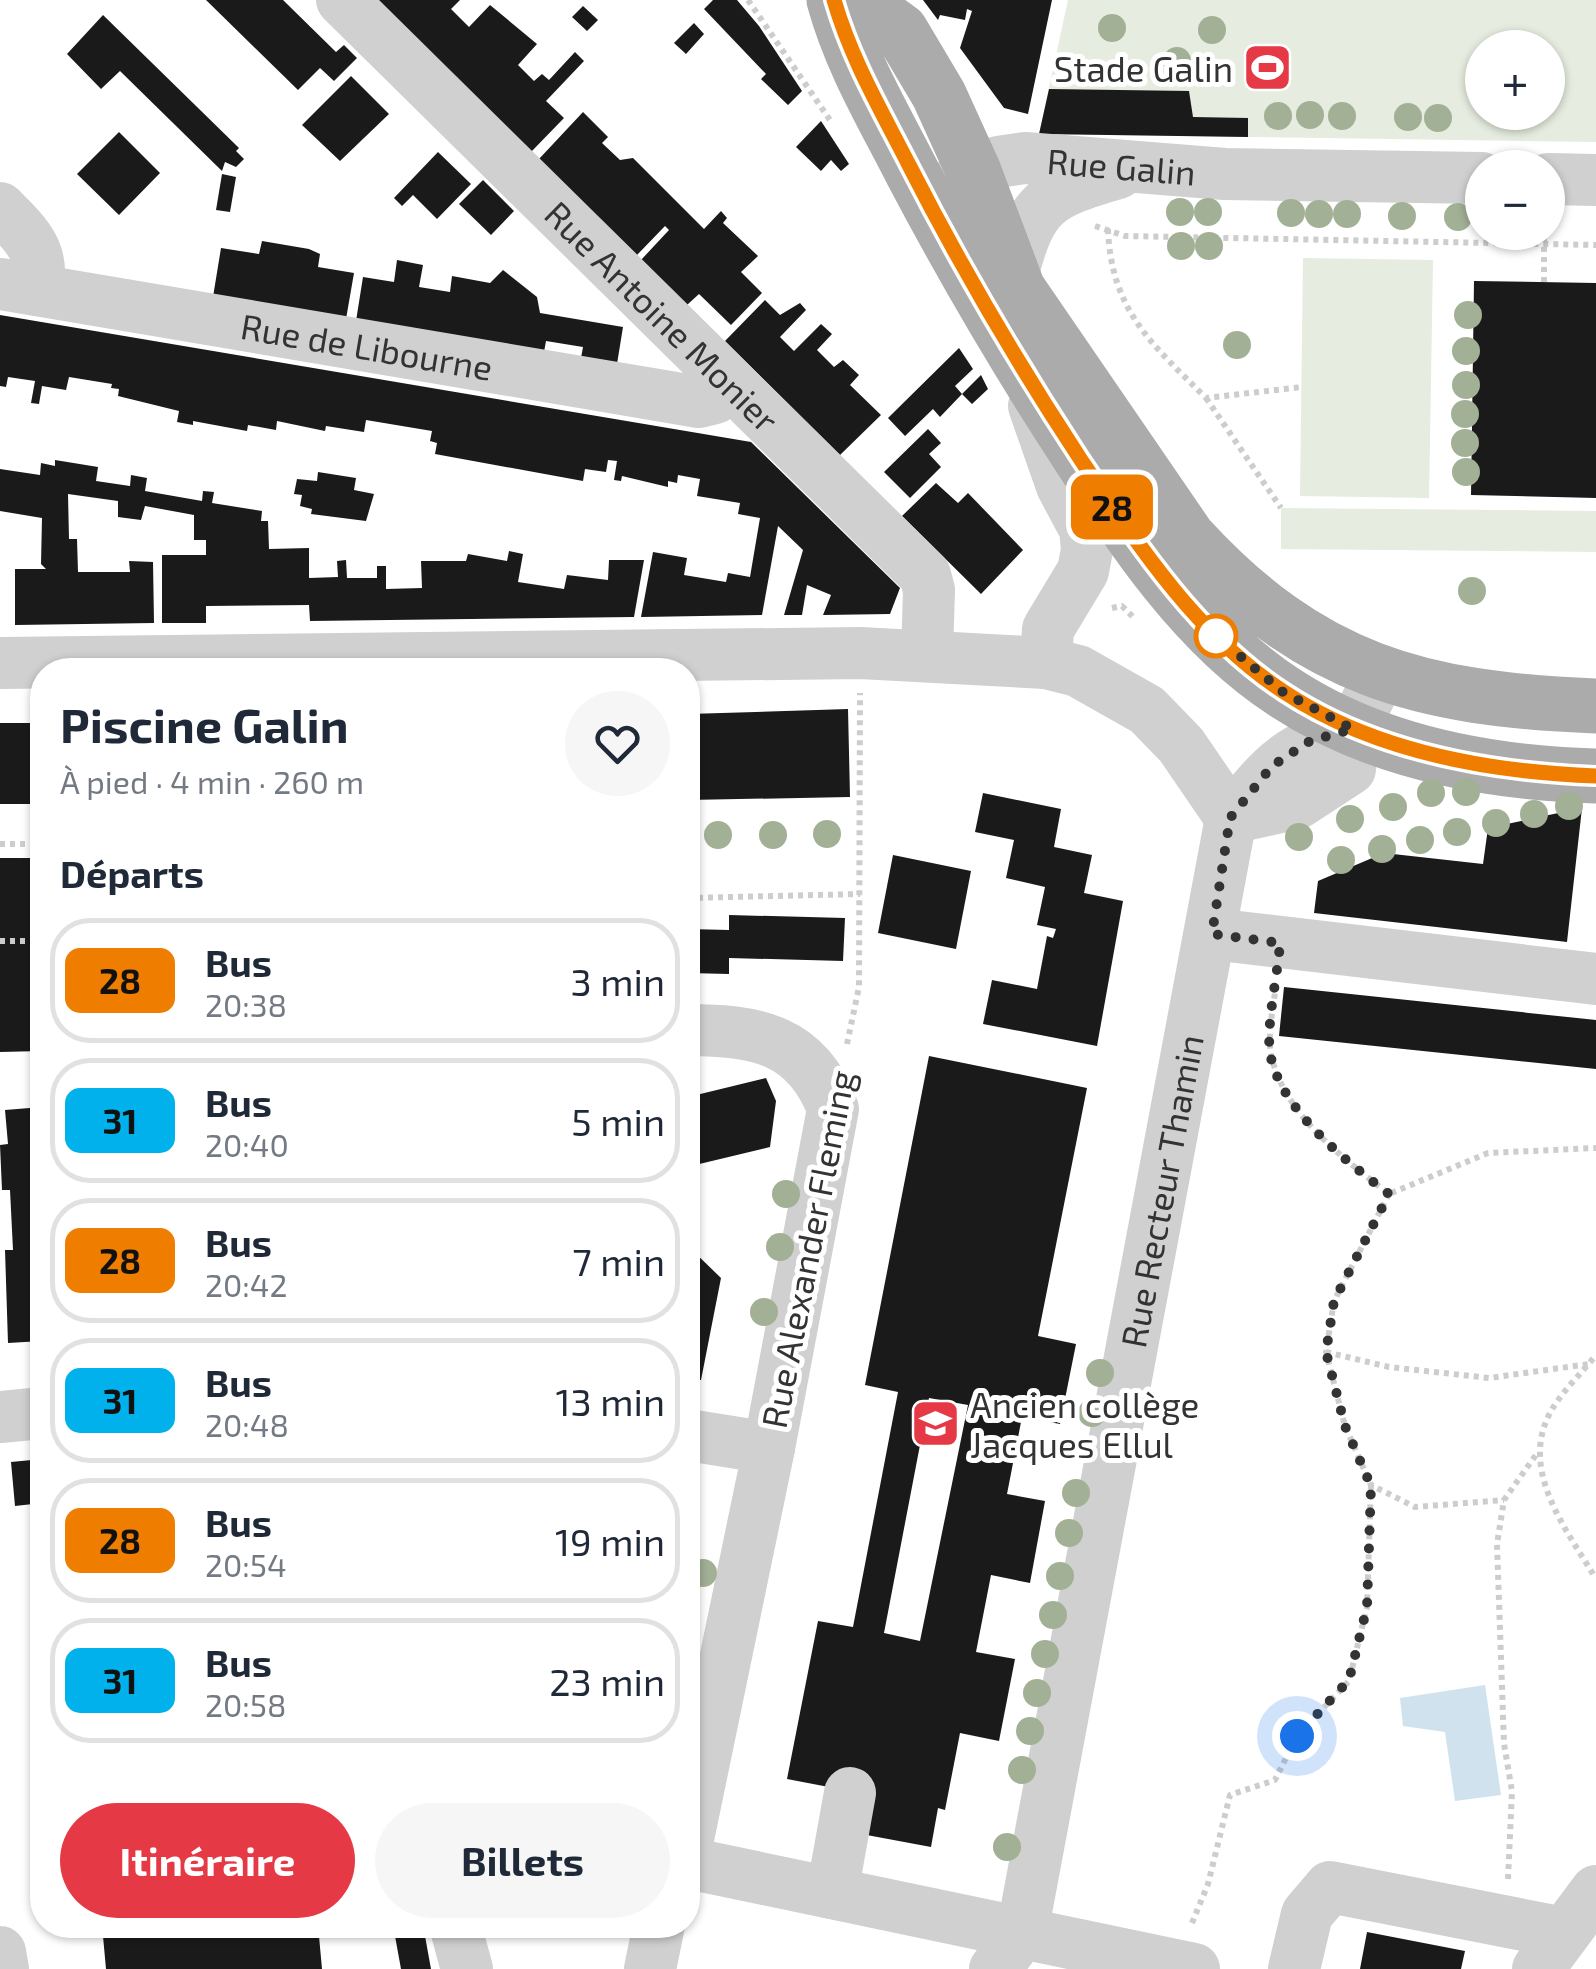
<!DOCTYPE html>
<html lang="fr">
<head>
<meta charset="utf-8">
<style>
	:root { --surface:#fff; --page:#f6f6f7; --text:#1f2937; --muted:#747a83; --line:#e0e1e3; --accent:#e63946 }
	body { margin:0; font-family:"Exo 2",sans-serif; background:var(--page); color:var(--text); height:100vh; display:flex; flex-direction:column; font-size:38px; white-space:nowrap }
	* { box-sizing:border-box; margin:0 }
	p { font-size:32px; color:var(--muted) }
	.icon { flex:none; width:55px; height:55px; fill:none; stroke:currentColor; stroke-width:2; stroke-linecap:round; stroke-linejoin:round }
	.map { position:relative; flex:1; overflow:hidden }
	.drawer { position:absolute; left:30px; top:658px; width:670px; height:1280px; display:flex; flex-direction:column; background:var(--surface); border-radius:40px; box-shadow:0 2px 8px #0004 }
	.drawer>* { flex:none }
	.badge { padding:0 20px; border-radius:15px; font-size:35px; line-height:65px }
	.fabs { position:absolute; left:1465px; top:30px; display:grid; gap:20px }
	.fabs a { display:grid; place-items:center; width:100px; height:100px; border-radius:50%; background:var(--surface); box-shadow:0 2px 8px #0004; font-size:50px }
	.you { position:absolute; width:50px; height:50px; margin:-25px; border:8px solid #fff; border-radius:50%; background:#1a73e8; box-shadow:0 0 0 15px #1a73e833 }
	.map>.badge { position:absolute; translate:-50% -50%; box-shadow:0 0 0 5px #fff }
	h2 { padding:0 30px; font-size:38px; line-height:90px }
	.round { display:grid; place-items:center; flex:none; width:105px; height:105px; border-radius:52px; background:var(--page) }
	.head { display:flex; align-items:center; justify-content:space-between; height:170px; padding:0 30px }
	h1 { font-size:48px; font-weight:700; line-height:75px }
	.button { display:flex; gap:20px; margin-top:auto; padding:20px 30px }
	.button a { flex:1; height:115px; border-radius:60px; background:var(--accent); color:#fff; font-size:40px; font-weight:700; line-height:115px; text-align:center }
	.button a+a { background:var(--page); color:var(--text) }
	ul { padding:0; list-style:none }
	li { display:flex; align-items:center; gap:30px; height:125px; margin:0 20px 15px; padding:0 10px; border:5px solid var(--line); border-radius:40px }
	li div { flex:1 }
	li b { display:block; font-size:38px }
	li em { font-style:normal }
	li .badge { min-width:110px; font-weight:700; text-align:center }
	.map>svg:first-child { display:block }
	.green { fill:#e6ecdf; fill-rule:evenodd }
	.water { fill:#cfe2ee }
	.building { fill:#1a1a1a; fill-rule:evenodd }
	.lines { fill:none; stroke-linecap:round; stroke-linejoin:round }
	.path { stroke:#cdcdcd; stroke-width:6; stroke-dasharray:5 5; stroke-linecap:butt }
	.minor { stroke:#d0d0d0; stroke-width:52 }
	.major { stroke:#ababab; stroke-width:55 }
	.tree { fill:#a2b095 }
	.line-casing { stroke:#fff; stroke-width:22 }
	.line { stroke:#ee7d00; stroke-width:15 }
	.walk { stroke:#333; stroke-width:10; stroke-dasharray:0 18 }
	.stop-dot { fill:#fff; stroke:#ee7d00; stroke-width:5 }
	.labels { text-anchor:middle; dominant-baseline:central; stroke-width:10; stroke-linejoin:round; paint-order:stroke }
	.poi-label { font-size:35px; fill:#333; stroke:#fff; text-anchor:end }
	.street-label { font-size:35px; fill:#333; stroke:#fff }
</style>
</head>
<body>
<div class="map">
<svg width="1596" height="1969" viewBox="0 0 1596 1969">
	<rect width="100%" height="100%" fill="#fff"/>
	<!-- green -->
	<path class="green" d="M1068 0H1596V142L1039 134ZM1482 48H1548V112H1482Z
		M1303 258 1433 260 1429 498 1300 496Z
		M1281 508 1596 511V552L1281 549Z"/>
	<!-- water -->
	<path class="water" d="M1485 1685 1501 1795 1455 1801 1445 1732 1403 1726 1400 1698Z"/>
	<!-- building -->
	<path class="building" d="M206 0H283L336 52 344 45 357 58 334 81 320 68 298 90Z
		M376 0H460L451 9 469 27 490 5 537 44 518 65 534 81 542 74 549 80 575 52 584 61 546 101 564 118 531 152Z
		M713 0H737L759 26 802 91 788 105 761 79 766 74 704 9Z
		M923 0H1052L1028 114 1004 108 960 48 972 11 967 9 965 20 940 15 938 20Z
		M583 6 598 20 587 31 572 17Z
		M103 15 239 148 236 151 244 159 236 167 225 162 222 171 120 71 101 89 67 54Z
		M694 23 704 34 686 54 674 43Z
		M351 76 389 114 340 161 302 125Z
		M1049 89 1189 91 1193 117 1248 118V137L1039 134Z
		M583 112 608 137 602 143 620 160 633 158 704 229 721 211 727 218 723 223 758 256 741 272 762 293 731 325 699 294 687 305 641 260 669 230 665 226 637 255 539 159Z
		M821 121 849 164 841 171 831 160 821 171 796 147Z
		M119 132 160 173 119 215 77 174Z
		M438 152 471 184 437 219 413 195 402 206 394 198Z
		M222 174 236 177 230 212 216 210Z
		M483 180 514 211 491 235 459 204Z
		M262 241 309 249 320 254 318 267 354 273 346 319 213 297 221 248 259 254Z
		M397 260 423 265 419 287 450 292 452 276 490 283 503 270 537 297 540 313 623 327 617 364 581 358 583 347 546 341 544 352 356 321 363 277 394 282Z
		M1474 281 1596 283V498L1471 495Z
		M765 300 780 315 800 303 806 310 780 337 794 351 821 324 832 334 817 350 834 367 843 360 859 375 850 385 881 415 840 455 725 341Z
		M0 315 751 442 900 588 890 614 823 615 831 595 807 585 802 615H784L803 550 778 526 762 615 641 617 653 552 687 558 684 575 726 582 728 573 750 577 760 518 738 514 740 503 697 496 700 479 678 475 677 483 668 481V487L622 476 621 481 614 480 617 461 608 460 606 472 585 469 583 481 435 454 437 443 430 441 432 431 366 420 364 432 326 426 325 431 277 421 276 430 248 425 247 431 193 421V425L177 422 179 411 118 396 119 389 111 388 112 384 69 377 66 390 42 386 39 404 31 403 35 381 8 377 6 387 0 386Z
		M959 348 973 369 955 386 962 394 940 417 933 409 905 436 888 418Z
		M981 375 988 389 972 404 962 394Z
		M928 429 941 443 929 454 941 467 910 498 884 472Z
		M55 460 98 467 96 481 130 486 131 475 147 478 145 491 202 501 203 491 214 492 212 503 262 511 261 521H268L269 549 309 548V578L338 577 337 561 346 560 347 578H377V566H386V589L422 588 421 561H466L468 554 507 561 509 551 523 554 518 582 564 589 567 575 608 580 609 560H644L634 617 310 621 309 605 206 606V623H162V555H206V540H194V515L145 506 141 520 118 517V501L68 494 69 539H77L78 572H130L129 561 153 562 154 623 15 625V569H46L41 564 42 518 0 511V469L40 475 41 463 55 466Z
		M318 472 356 478 354 490 374 494 366 521 311 514 312 509 300 506 302 495 294 494 297 479 317 481Z
		M936 483 958 503 968 493 1023 550 981 594 902 516Z
		M848 709 850 797 688 800V714Z
		M0 723H42V804H0Z
		M983 793 1061 809 1054 847 1092 855 1084 893 1123 901 1097 1046 983 1024 992 980 1037 989 1047 936 1053 938 1056 929 1037 925 1045 887 1006 878 1014 840 975 832Z
		M1582 808 1567 942 1314 913 1318 881 1384 853 1483 864 1488 828Z
		M893 855 971 871 956 949 878 933Z
		M0 858H42V1051L0 1052Z
		M729 915 845 918 843 961 729 958V974L688 973V929L729 930Z
		M1284 987 1596 1020V1069L1279 1036Z
		M929 1056 1087 1088 1038 1336 1076 1344 1060 1424 1022 1417 1007 1494 1045 1501 1030 1583 991 1575 976 1652 1015 1659 999 1741 960 1733 945 1810 938 1808 931 1847 856 1833 834 1788 787 1779 818 1621 853 1627 898 1392 865 1385ZM929 1398 968 1405 920 1641 884 1633Z
		M766 1078 776 1101 770 1147 691 1166 688 1097Z
		M42 1107V1341L8 1343 5 1250H13L10 1190H2L0 1145 8 1144 5 1110Z
		M688 1246 721 1278 701 1380 688 1379Z
		M42 1459V1503L15 1506 11 1462Z
		M102 1925H318L322 1969H106Z
		M393 1925H423L431 1969H401Z
		M1367 1932 1465 1951 1461 1969H1360Z"/>
	<g class="lines">
		<!-- path -->
		<path class="path" d="M748 0 832 123
			M1095 226 1125 236 1596 245
			M1108 229C1111 311 1153 345 1206 398L1302 387
			M1544 282V232
			M1206 398 1281 508
			M1112 608 1122 606 1134 618
			M0 844H42
			M688 898 860 894
			M0 941H42
			M1276 984C1274 1005 1267 1033 1271 1054 1283 1114 1344 1159 1389 1194L1488 1153 1596 1148
			M847 1044 859 987 860 693
			M1389 1194 1334 1301 1326 1352 1345 1426 1371 1485 1415 1507 1504 1500
			M1326 1352 1389 1367 1489 1378 1589 1364
			M1593 1574C1565 1528 1522 1472 1548 1417 1558 1395 1581 1374 1596 1355
			M1508 1879 1512 1791 1504 1744 1497 1544 1504 1500 1538 1452
			M1192 1923 1208 1884 1230 1795 1275 1780 1297 1736 1349 1681 1367 1607 1371 1485"/>
		<!-- minor -->
		<g class="minor">
			<path id="s1" d="M342 0 925 575 929 590 927 655"/>
			<path d="M1548 179 1596 180"/>
			<path id="s2" d="M937 192 998 162 1025 158 1225 174 1482 178"/>
			<path d="M0 208C26 234 46 252 37 290"/>
			<path d="M1012 277C1031 201 1046 194 1118 173"/>
			<path id="s3" d="M0 284 699 402 715 398 729 386"/>
			<path d="M1034 406 1062 486 1085 529 1087 550 1083 571 1048 629 1046 663"/>
			<path d="M0 663 860 653 1046 663 1078 671 1147 710 1181 745 1231 818"/>
			<path d="M1231 818 1298 803 1350 769 1353 729 1380 675"/>
			<path d="M1231 818C1273 766 1287 748 1353 729"/>
			<path d="M1212 934 1596 979"/>
			<path d="M688 1030C756 1030 807 1039 833 1109L769 1448 688 1839"/>
			<path d="M0 1417 42 1413"/>
			<path d="M688 1435 769 1448"/>
			<path d="M688 1863 1194 1969"/>
			<path d="M832 1893 850 1793"/>
			<path d="M455 1925 467 1969"/>
			<path d="M0 1952 3 1969"/>
			<path d="M650 1969 659 1925"/>
			<path id="s4" d="M995 1969 1022 1933 1231 818"/>
			<path d="M1294 1969 1307 1914 1330 1887 1564 1933"/>
			<path d="M1538 1969 1596 1891"/>
		</g>
		<!-- major -->
		<path class="major" d="M834 0C851 62 883 115 912 172 963 269 1017 361 1077 453 1134 541 1195 634 1284 692 1375 752 1490 773 1596 776
			M859 0 901 31 939 95 974 172 1018 289 1188 537C1311 671 1420 699 1596 706"/>
	</g>
	<!-- trees -->
	<g class="tree">
		<circle cx="1112" cy="28" r="14"/>
		<circle cx="1212" cy="30" r="14"/>
		<circle cx="1177" cy="61" r="14"/>
		<circle cx="1310" cy="115" r="14"/>
		<circle cx="1278" cy="116" r="14"/>
		<circle cx="1342" cy="116" r="14"/>
		<circle cx="1408" cy="117" r="14"/>
		<circle cx="1438" cy="118" r="14"/>
		<circle cx="1180" cy="212" r="14"/>
		<circle cx="1208" cy="212" r="14"/>
		<circle cx="1291" cy="213" r="14"/>
		<circle cx="1319" cy="214" r="14"/>
		<circle cx="1347" cy="214" r="14"/>
		<circle cx="1402" cy="216" r="14"/>
		<circle cx="1458" cy="217" r="14"/>
		<circle cx="1181" cy="246" r="14"/>
		<circle cx="1209" cy="246" r="14"/>
		<circle cx="1468" cy="315" r="14"/>
		<circle cx="1237" cy="345" r="14"/>
		<circle cx="1466" cy="351" r="14"/>
		<circle cx="1466" cy="385" r="14"/>
		<circle cx="1465" cy="414" r="14"/>
		<circle cx="1465" cy="443" r="14"/>
		<circle cx="1466" cy="472" r="14"/>
		<circle cx="1472" cy="591" r="14"/>
		<circle cx="1466" cy="792" r="14"/>
		<circle cx="1431" cy="793" r="14"/>
		<circle cx="1569" cy="806" r="14"/>
		<circle cx="1393" cy="807" r="14"/>
		<circle cx="1534" cy="814" r="14"/>
		<circle cx="1350" cy="819" r="14"/>
		<circle cx="1496" cy="823" r="14"/>
		<circle cx="1457" cy="832" r="14"/>
		<circle cx="827" cy="834" r="14"/>
		<circle cx="718" cy="835" r="14"/>
		<circle cx="773" cy="835" r="14"/>
		<circle cx="1299" cy="837" r="14"/>
		<circle cx="1420" cy="840" r="14"/>
		<circle cx="1382" cy="849" r="14"/>
		<circle cx="1341" cy="860" r="14"/>
		<circle cx="786" cy="1194" r="14"/>
		<circle cx="780" cy="1247" r="14"/>
		<circle cx="764" cy="1312" r="14"/>
		<circle cx="1100" cy="1373" r="14"/>
		<circle cx="1092" cy="1413" r="14"/>
		<circle cx="1076" cy="1493" r="14"/>
		<circle cx="1069" cy="1533" r="14"/>
		<circle cx="703" cy="1573" r="14"/>
		<circle cx="1060" cy="1576" r="14"/>
		<circle cx="1053" cy="1615" r="14"/>
		<circle cx="1045" cy="1654" r="14"/>
		<circle cx="1037" cy="1693" r="14"/>
		<circle cx="1030" cy="1731" r="14"/>
		<circle cx="1022" cy="1770" r="14"/>
		<circle cx="1007" cy="1847" r="14"/>
	</g>
	<g class="lines">
		<defs>
			<path id="line" d="M834 0C851 59 881 110 909 165 961 267 1018 364 1081 460 1138 545 1197 635 1284 692 1375 752 1489 772 1596 776"/>
		</defs>
		<!-- line casing -->
		<use href="#line" class="line-casing"/>
		<!-- line -->
		<use href="#line" class="line"/>
		<!-- walk -->
		<path class="walk" d="M1216 636 1208 629 1283 692 1353 729 1310 741 1272 766 1230 818 1212 934 1280 943C1278 974 1266 1024 1270 1053 1280 1110 1346 1161 1389 1194L1334 1301 1326 1352 1345 1426 1371 1486 1367 1607 1349 1680 1297 1736"/>
	</g>
	<!-- icons -->
	<defs>
		<symbol id="stadium-square" viewBox="-11 -11 22 22"><rect x="-9" y="-9" width="18" height="18" rx="4" fill="#e63946" stroke="#fff"/><path d="M0-5a6.5 5 0 1 0 0 10a6.5 5 0 1 0 0-10ZM-3.5-1.8h7v3.6h-7Z" fill="#fff"/></symbol>
		<symbol id="school-square" viewBox="-11 -11 22 22"><rect x="-9" y="-9" width="18" height="18" rx="4" fill="#e63946" stroke="#fff"/><path d="M0-5L7-2L0 1L-7-2ZM-4 1L0 2.5L4 1V4Q0 6-4 4Z" fill="#fff"/></symbol>
	</defs>
	<g fill-rule="evenodd">
		<use href="#stadium-square" x="1240" y="40" width="55" height="55"/>
		<use href="#school-square" x="908" y="1396" width="55" height="55"/>
	</g>
	<!-- markers -->
	<circle class="stop-dot" cx="1216" cy="636" r="20"/>
	<g class="labels">
		<!-- poi labels -->
		<g class="poi-label">
			<text x="1233" y="68">Stade Galin</text>
			<text x="970" y="1404" text-anchor="start">Ancien collège<tspan x="970" dy="40">Jacques Ellul</tspan></text>
		</g>
		<!-- street labels -->
		<g class="street-label">
			<text stroke="none"><textPath href="#s2" startOffset="192">Rue Galin</textPath></text>
			<text stroke="none"><textPath href="#s1" startOffset="450">Rue Antoine Monier</textPath></text>
			<text stroke="none"><textPath href="#s3" startOffset="372">Rue de Libourne</textPath></text>
			<text stroke="none"><textPath href="#s4" startOffset="800">Rue Recteur Thamin</textPath></text>
			<text transform="translate(807 1249) rotate(-79)">Rue Alexander Fleming</text>
		</g>
	</g>
</svg>
<div class="fabs">
<a>+</a>
<a>−</a>
</div>
<div class="you" style="left:1297px;top:1736px"></div>
<b class="badge" style="left:1112px;top:507px;background:#ee7d00;color:#111">28</b>
<section class="drawer">
<div class="head"><div><h1>Piscine Galin</h1><p>À pied · 4 min · 260 m</p></div><a class="round"><svg class="icon" aria-label="heart" viewBox="0 0 24 24"><path d="M12 20l-8-8c-3-5 5-10 8-4 3-6 11-1 8 4z"/></svg></a></div>
<h2>Départs</h2>
<ul>
<li><span class="badge" style="background:#ee7d00;color:#111">28</span><div><b>Bus</b><p>20:38</p></div><em>3 min</em></li>
<li><span class="badge" style="background:#00b1eb;color:#111">31</span><div><b>Bus</b><p>20:40</p></div><em>5 min</em></li>
<li><span class="badge" style="background:#ee7d00;color:#111">28</span><div><b>Bus</b><p>20:42</p></div><em>7 min</em></li>
<li><span class="badge" style="background:#00b1eb;color:#111">31</span><div><b>Bus</b><p>20:48</p></div><em>13 min</em></li>
<li><span class="badge" style="background:#ee7d00;color:#111">28</span><div><b>Bus</b><p>20:54</p></div><em>19 min</em></li>
<li><span class="badge" style="background:#00b1eb;color:#111">31</span><div><b>Bus</b><p>20:58</p></div><em>23 min</em></li>
</ul>
<div class="button"><a>Itinéraire</a><a>Billets</a></div>
</section>
</div>
</body>
</html>
